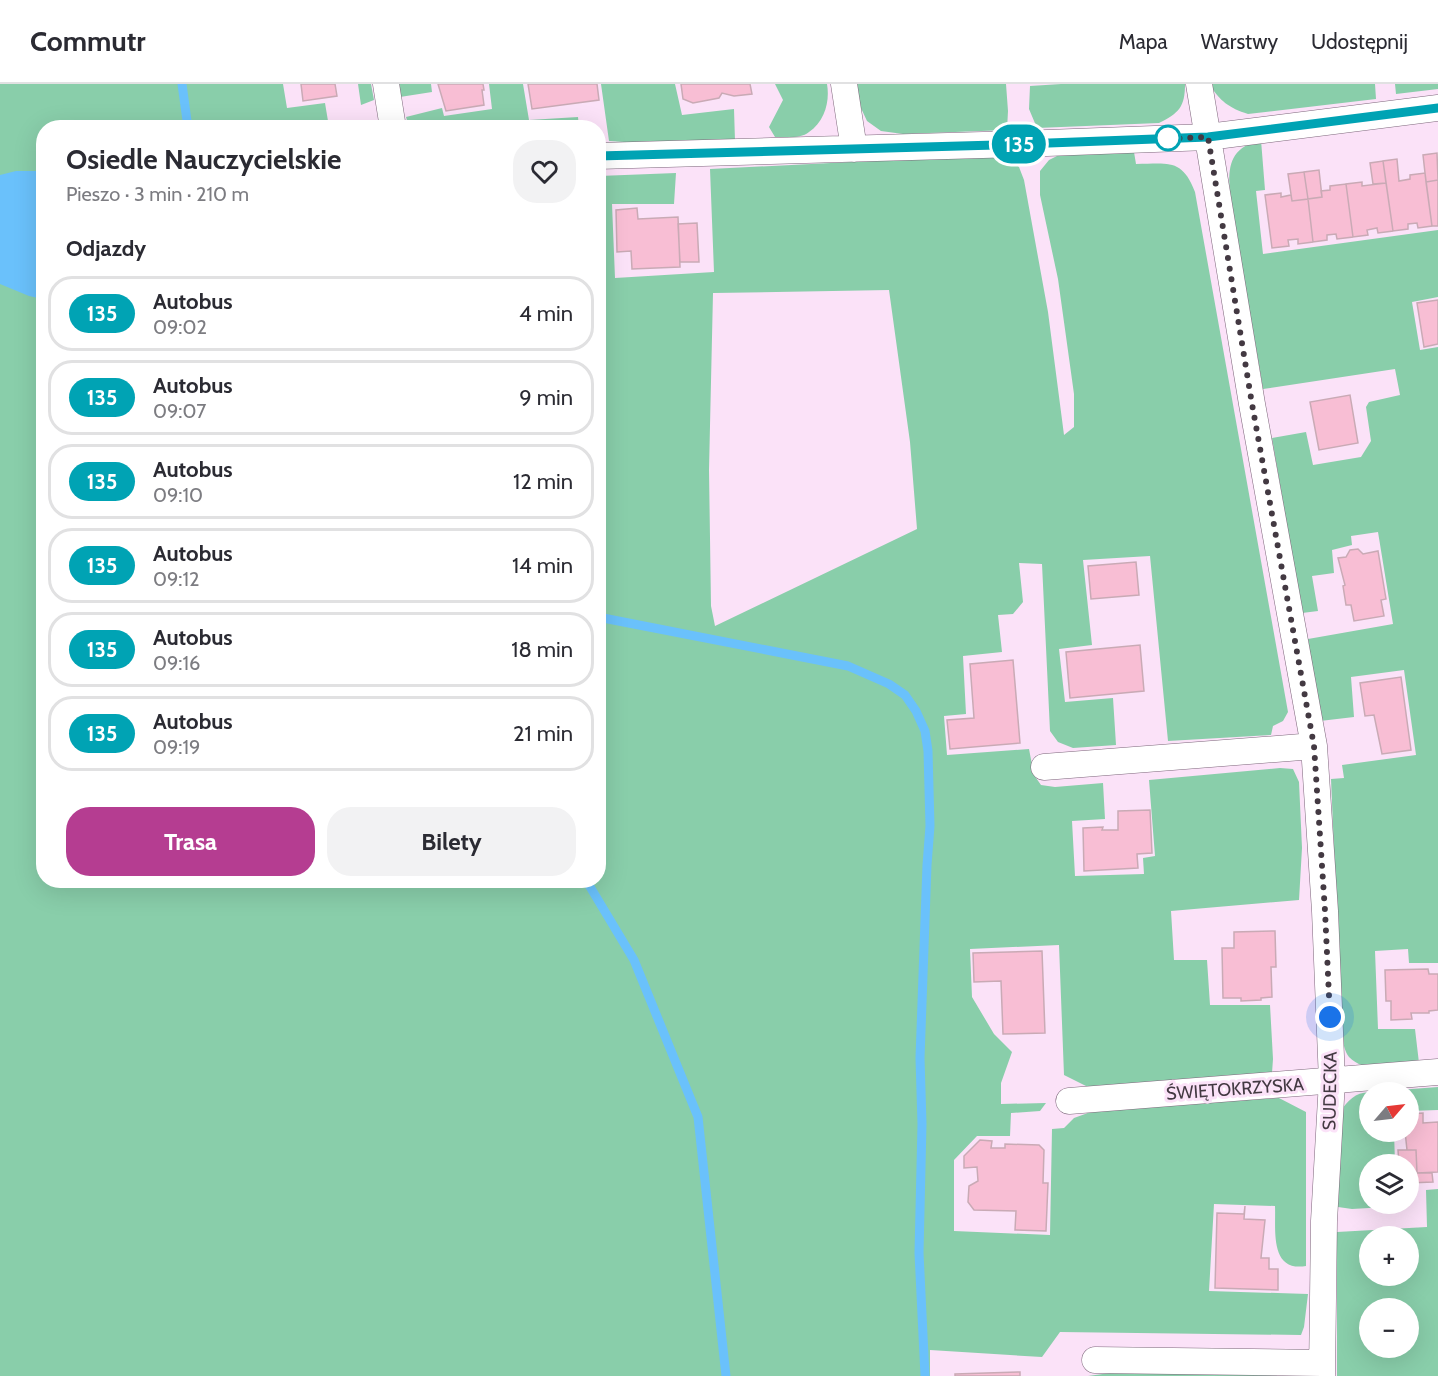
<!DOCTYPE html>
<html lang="pl">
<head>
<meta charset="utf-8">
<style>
	:root { --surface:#fff; --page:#f2f2f3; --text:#2b2b33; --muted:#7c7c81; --line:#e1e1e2; --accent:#b53d91 }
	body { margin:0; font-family:Cabin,sans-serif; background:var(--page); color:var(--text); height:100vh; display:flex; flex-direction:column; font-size:22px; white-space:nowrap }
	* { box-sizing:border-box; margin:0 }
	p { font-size:20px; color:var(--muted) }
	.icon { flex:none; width:33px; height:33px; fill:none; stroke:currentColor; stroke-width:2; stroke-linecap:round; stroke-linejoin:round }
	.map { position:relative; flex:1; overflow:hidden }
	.side { position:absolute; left:36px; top:36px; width:570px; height:768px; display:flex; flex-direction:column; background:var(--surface); border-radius:24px; box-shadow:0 6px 24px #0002 }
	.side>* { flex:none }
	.badge { padding:0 12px; border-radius:20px; font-size:21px; line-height:39px }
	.needle { width:39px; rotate:62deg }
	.tools { position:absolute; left:1359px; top:998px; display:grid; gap:12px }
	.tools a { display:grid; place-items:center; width:60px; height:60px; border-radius:50%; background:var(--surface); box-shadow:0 6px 24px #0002; font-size:30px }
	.you { position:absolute; width:30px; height:30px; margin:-15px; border:4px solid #fff; border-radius:50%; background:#1a73e8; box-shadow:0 0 0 9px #1a73e833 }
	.map>.badge { position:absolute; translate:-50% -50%; box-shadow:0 0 0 3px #fff }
	h2 { padding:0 30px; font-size:22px; line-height:54px }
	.round { display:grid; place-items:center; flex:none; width:63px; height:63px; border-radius:24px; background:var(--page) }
	.summary { display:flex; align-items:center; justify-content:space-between; height:102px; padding:0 30px }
	h1 { font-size:28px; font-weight:800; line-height:45px }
	.button { display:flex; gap:12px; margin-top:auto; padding:12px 30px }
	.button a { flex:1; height:69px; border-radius:24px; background:var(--accent); color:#fff; font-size:24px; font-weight:800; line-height:69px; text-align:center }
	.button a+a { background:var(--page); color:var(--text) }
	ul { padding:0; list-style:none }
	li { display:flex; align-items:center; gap:18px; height:75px; margin:0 12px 9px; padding:0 18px; border:3px solid var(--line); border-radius:24px }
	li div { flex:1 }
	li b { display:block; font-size:22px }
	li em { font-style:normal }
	li .badge { min-width:66px; font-weight:700; text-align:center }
	header { display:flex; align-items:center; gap:36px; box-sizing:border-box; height:84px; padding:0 30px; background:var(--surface); border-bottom:2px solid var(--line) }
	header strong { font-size:28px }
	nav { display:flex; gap:33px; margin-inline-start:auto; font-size:21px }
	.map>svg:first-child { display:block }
	.green { fill:#89ceaa; fill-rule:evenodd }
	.water { fill:#6ac1fb }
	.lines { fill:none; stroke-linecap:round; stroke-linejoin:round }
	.stream { stroke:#6ac1fb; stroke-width:9 }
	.building { fill:#f8bed4; stroke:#c9aab5; stroke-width:1.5 }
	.minor-casing { stroke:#7d677b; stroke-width:27 }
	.minor { stroke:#fff; stroke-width:26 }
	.line-casing { stroke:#fff; stroke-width:14 }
	.line { stroke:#00a3b4; stroke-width:9 }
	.walk { stroke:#433942; stroke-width:6; stroke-dasharray:0 10.8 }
	.stop-dot { fill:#fff; stroke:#00a3b4; stroke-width:3 }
	.labels { text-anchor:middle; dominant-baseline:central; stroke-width:6; stroke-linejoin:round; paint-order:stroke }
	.street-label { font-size:18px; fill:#433942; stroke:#fbe2f8 }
</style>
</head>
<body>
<header>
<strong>Commutr</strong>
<nav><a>Mapa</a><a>Warstwy</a><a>Udostępnij</a></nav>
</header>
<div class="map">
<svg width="1438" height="1292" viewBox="0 0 1438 1292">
	<rect width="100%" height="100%" fill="#fbe2f8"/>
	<!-- green -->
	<path class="green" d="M0 0H283L287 24 325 19 329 43 44 44V796H598L599 92 676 89 674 120H612L615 194 714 188 710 85 870 77 1008 73 1019 83 1024 96 1048 228 1064 351 1074 343V310L1058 195 1040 111V87L1049 76 1061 70 1134 68 1136 80C1168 80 1182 74 1195 108L1288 628 1283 637 1273 642 1271 651 1168 657 1150 472 1083 476 1092 561 1059 565 1065 618 1113 614 1116 661 1073 664 1058 658 1050 647 1042 480 1019 479 1023 518 1013 530 998 531 1002 568 963 572 966 630 944 632 947 671 1029 665 1034 691 1041 701 1055 703 1103 699 1105 735 1072 737 1075 792 1144 790 1143 774 1155 772 1149 696 1280 684 1293 685 1299 698 1302 764 1299 816 1171 827 1174 876H1207L1210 921H1270L1273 975 1272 989 1088 1003 1064 991 1059 861 970 865 972 913 994 950 1012 968 1001 999V1020L1046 1019 1040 1027 1011 1029 1010 1052H977L954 1076V1147L1050 1151 1052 1045 1064 1044 1074 1034 1099 1025 1279 1014 1306 1028V1182C1269 1188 1276 1145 1275 1122L1214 1120 1209 1207 1308 1210 1304 1243 1301 1251 1060 1248 1042 1273 930 1266V1292H0ZM889 206 910 358 917 445 715 542 711 522 709 386 713 209Z
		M358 0H371L374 16 361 21Z
		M398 0H431L432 8 400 13Z
		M489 0H523L529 36 578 33 579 43H409L406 33 442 24 444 32 492 25Z
		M601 0H675L682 31 734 25 735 57 639 59 609 57Z
		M775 0H827C830 17 825 37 809 48 801 55 786 53 775 53L769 43 783 16Z
		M857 0H1006L1008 27 1007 46 903 50 881 47 867 37 860 22Z
		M1061 0H1185C1185 23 1179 29 1159 39L1037 44 1029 25 1030 2Z
		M1209 0H1375L1376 15 1248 30C1229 24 1220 17 1209 0Z
		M1395 0H1438V5L1396 10Z
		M1261 56 1265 106 1256 107 1263 170 1438 146V213L1412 218 1420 266 1438 263V879H1409L1408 865 1375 867 1378 945H1415L1419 979C1398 981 1366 991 1349 973 1345 968 1344 961 1342 955L1331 695 1344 694 1342 681 1416 671 1404 586 1351 593 1354 633 1320 637 1308 555 1393 540 1378 448 1351 452 1352 461 1332 466 1334 489 1312 492 1318 527 1302 529 1272 354 1306 348 1313 381 1361 373 1371 357 1366 323 1369 318 1400 311 1395 285 1263 305 1230 113C1228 84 1228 64 1261 56Z
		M1438 1003V1026L1409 1027 1408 1008H1372Z
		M1369 1008 1370 1047H1394L1395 1080H1370V1119H1390L1386 1123 1352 1125 1338 1123 1340 1028C1348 1016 1355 1009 1369 1008Z
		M1438 1105V1292H1337V1148L1427 1143 1426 1106ZM1370 1152H1408V1191H1370ZM1370 1224H1408V1263H1370Z
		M1132 1286H1276L1277 1292H1088Z"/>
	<!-- water -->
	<path class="water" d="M16 87H43V215L29 212 0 200V91Z"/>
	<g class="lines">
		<!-- stream -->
		<path class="stream" d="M182 0 188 44
			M598 533 848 582 889 600 905 611 916 627 925 647 928 667 930 742 927 781 920 974 922 1040 919 1169 925 1292
			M586 796 634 876 698 1033 726 1292"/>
	</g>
	<!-- building -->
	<path class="building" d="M301 0H335L337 12 303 17Z
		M438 0H483L484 6H482L484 21 446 27Z
		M528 0H597L599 16 532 25Z
		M681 0H750L752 10 734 12 722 9 719 14 693 19 683 15Z
		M1437 69 1438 96 1426 98 1423 71Z
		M1397 75 1399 97 1410 95V91L1425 89 1432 142 1418 144 1417 139 1408 140V145L1393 147 1383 77Z
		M1383 77 1386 99 1373 100 1370 79Z
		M1319 86 1322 113 1308 115 1304 88Z
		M1304 88 1308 115 1292 117 1288 90Z
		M1438 96V142H1432L1426 98Z
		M1362 98V102L1386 99 1393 147 1378 149 1377 144 1367 146 1368 151 1353 153 1346 100Z
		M1346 100 1353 153 1337 155 1336 150 1327 151V156L1313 158 1308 115 1322 113 1321 107 1330 106V102Z
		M1281 109V113L1291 111 1292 117 1308 115 1313 158 1298 160V155L1288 156 1289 162 1272 164 1265 111Z
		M637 124 638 135 678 133 680 183 632 185 631 167 617 168 616 126Z
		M697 139 699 178H680L678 140Z
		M1438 216V260L1424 263 1417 219Z
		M1350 311 1358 359 1319 366 1310 318Z
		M1358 465 1363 470 1378 467 1386 515 1381 516 1384 532 1354 537 1351 521H1346L1343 502 1345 501 1338 474 1346 473 1350 466Z
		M1136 478 1139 511 1091 515 1088 482Z
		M1140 561 1144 607 1070 614 1066 568Z
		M1013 576 1020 659 950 665 947 636 974 634 970 580Z
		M1401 593 1411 666 1382 670 1374 631 1365 632 1360 599Z
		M1150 726 1152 769 1137 770 1138 784 1084 787 1083 744 1103 743 1102 746H1118V727Z
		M1275 847 1276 883H1271L1272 913 1261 914V916L1241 917V914H1223L1222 864H1234V848Z
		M1042 867 1045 949 1003 950 1001 897 974 898 973 869Z
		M1428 885 1429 890H1438V926L1429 927V929H1411L1412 935 1391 936V917H1386L1385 886Z
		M1423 1029V1039L1438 1038V1088L1417 1089 1416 1066H1407L1405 1047H1408V1030Z
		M980 1056 992 1057 991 1064H1005V1060L1039 1061 1044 1066 1043 1099H1048L1046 1147 1015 1146 1016 1127 974 1126 968 1118 969 1102 978 1097 977 1083 964 1084V1072Z
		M1398 1066H1416L1417 1089H1432L1433 1098 1408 1099V1080H1399Z
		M1245 1122 1244 1135 1265 1136 1261 1174H1269V1185H1278V1206L1215 1204 1217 1129 1244 1130Z
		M1020 1288V1292H955V1290Z"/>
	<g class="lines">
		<defs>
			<path id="minor" d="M386 0 393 44
				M844 0 854 65
				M1199 0 1252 320 1314 662 1325 827 1332 997 1324 1137 1322 1292
				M598 72 1020 60 1208 53 1438 24
				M1044 683 1314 662
				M1069 1017 1438 988
				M1095 1276 1322 1279"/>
		</defs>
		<!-- minor casing -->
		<use href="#minor" class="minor-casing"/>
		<!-- minor -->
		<use href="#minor" class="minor"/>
	</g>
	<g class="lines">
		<defs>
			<path id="line" d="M598 72 996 61 1208 53 1438 24"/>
		</defs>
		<!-- line casing -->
		<use href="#line" class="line-casing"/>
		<!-- line -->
		<use href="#line" class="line"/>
		<!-- walk -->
		<path class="walk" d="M1168 54 1163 55 1208 53 1252 320 1314 662 1325 827 1330 933"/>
	</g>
	<!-- markers -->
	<circle class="stop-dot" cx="1168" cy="54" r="12"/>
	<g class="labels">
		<!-- street labels -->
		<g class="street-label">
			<text transform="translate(1235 1005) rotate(-4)">ŚWIĘTOKRZYSKA</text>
			<text transform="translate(1330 1007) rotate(-89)">SUDECKA</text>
		</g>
	</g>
</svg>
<div class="tools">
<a><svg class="needle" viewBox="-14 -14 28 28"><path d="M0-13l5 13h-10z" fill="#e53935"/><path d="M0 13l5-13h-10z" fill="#7c7c81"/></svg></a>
<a><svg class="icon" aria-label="layers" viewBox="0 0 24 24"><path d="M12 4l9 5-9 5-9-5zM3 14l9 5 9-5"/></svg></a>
<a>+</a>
<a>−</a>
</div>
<div class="you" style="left:1330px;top:933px"></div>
<b class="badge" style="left:1019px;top:60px;background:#00a3b4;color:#fff">135</b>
<section class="side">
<div class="summary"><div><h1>Osiedle Nauczycielskie</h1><p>Pieszo · 3 min · 210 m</p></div><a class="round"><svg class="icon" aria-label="heart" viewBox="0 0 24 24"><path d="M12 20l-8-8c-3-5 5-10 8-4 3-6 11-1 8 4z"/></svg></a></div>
<h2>Odjazdy</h2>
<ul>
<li><span class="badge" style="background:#00a3b4;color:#fff">135</span><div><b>Autobus</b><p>09:02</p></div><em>4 min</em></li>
<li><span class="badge" style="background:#00a3b4;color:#fff">135</span><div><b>Autobus</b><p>09:07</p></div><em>9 min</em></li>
<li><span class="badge" style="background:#00a3b4;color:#fff">135</span><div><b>Autobus</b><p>09:10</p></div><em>12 min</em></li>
<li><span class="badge" style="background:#00a3b4;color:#fff">135</span><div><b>Autobus</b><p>09:12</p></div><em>14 min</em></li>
<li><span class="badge" style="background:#00a3b4;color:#fff">135</span><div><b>Autobus</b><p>09:16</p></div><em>18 min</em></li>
<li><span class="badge" style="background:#00a3b4;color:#fff">135</span><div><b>Autobus</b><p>09:19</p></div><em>21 min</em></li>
</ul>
<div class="button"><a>Trasa</a><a>Bilety</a></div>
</section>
</div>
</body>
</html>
